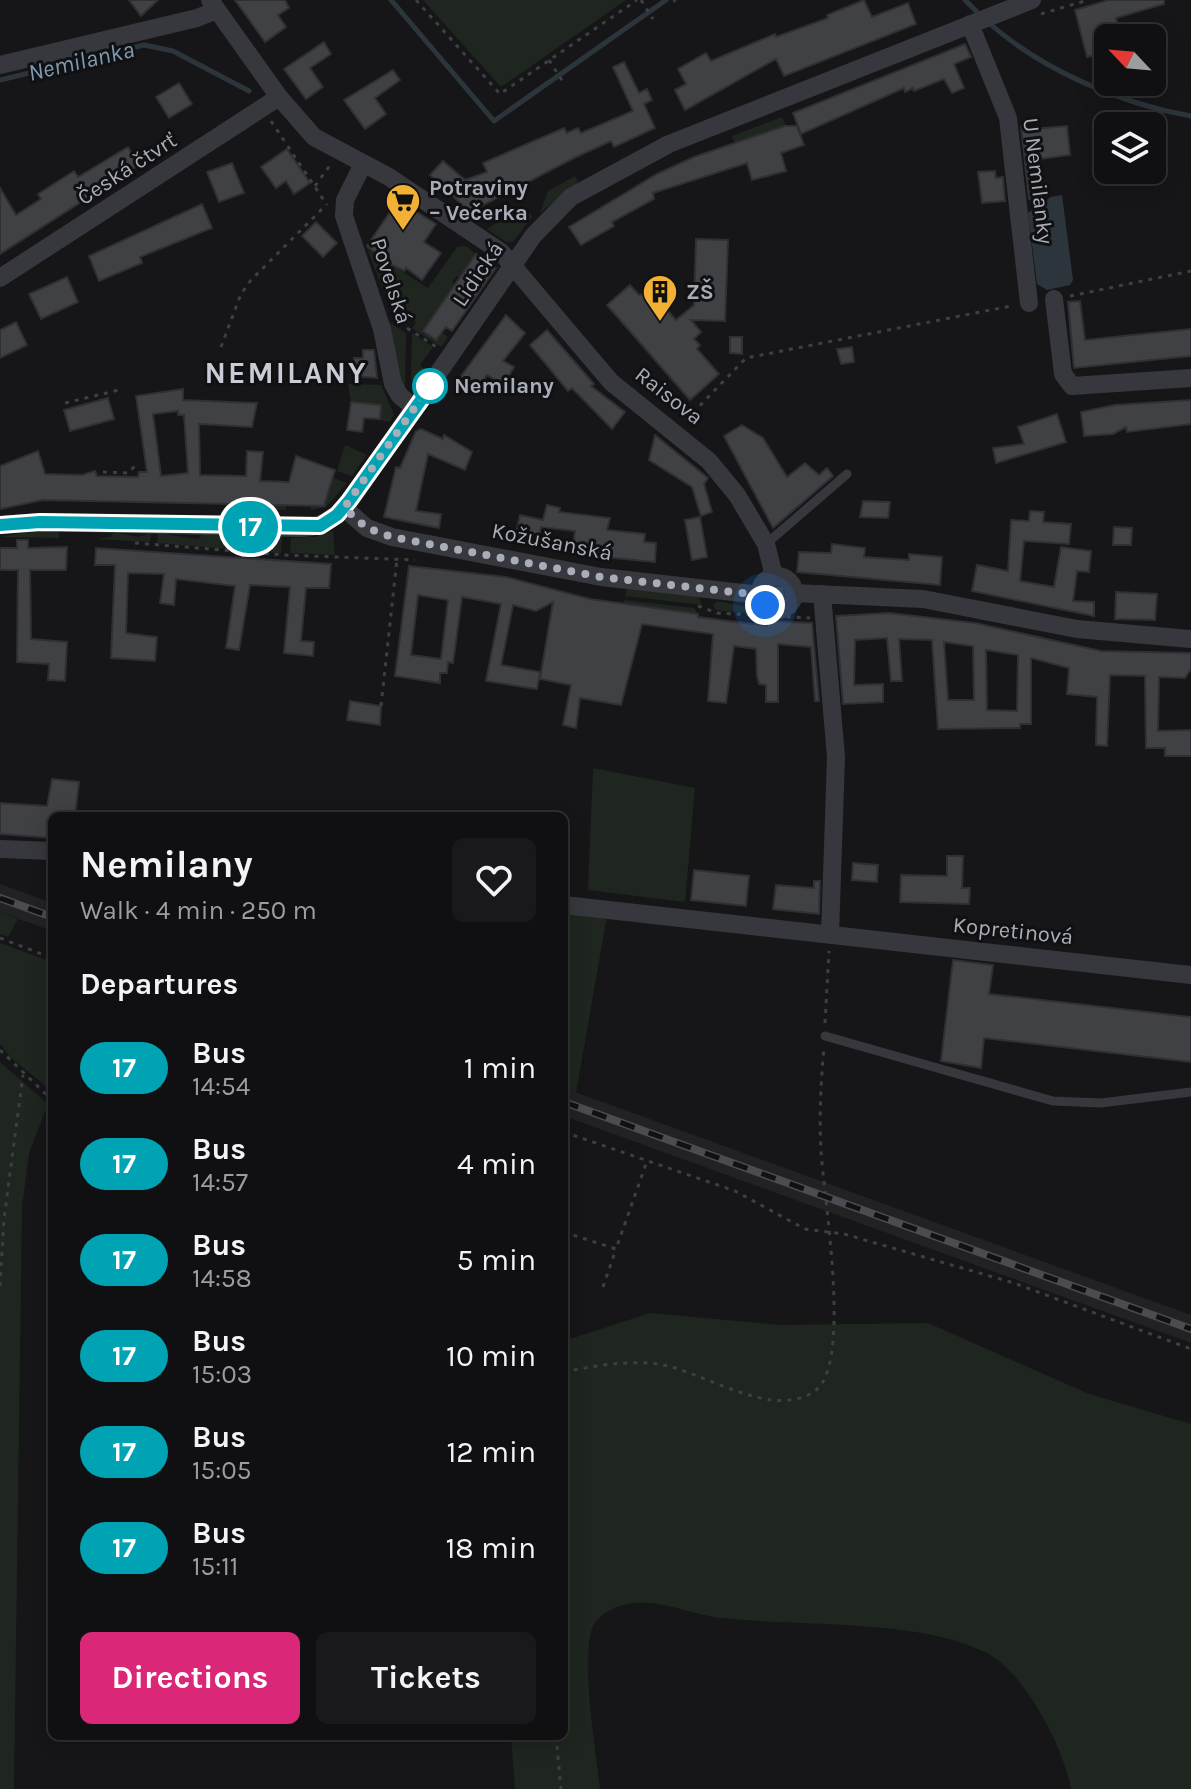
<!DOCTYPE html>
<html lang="en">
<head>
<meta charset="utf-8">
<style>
	:root { --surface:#101012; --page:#19191b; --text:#f1f3f6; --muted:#9c9d9f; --line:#303032; --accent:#db2777 }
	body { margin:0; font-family:Karla,sans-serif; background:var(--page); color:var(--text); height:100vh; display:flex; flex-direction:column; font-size:30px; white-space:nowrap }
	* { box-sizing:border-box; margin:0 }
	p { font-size:26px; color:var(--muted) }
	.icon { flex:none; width:44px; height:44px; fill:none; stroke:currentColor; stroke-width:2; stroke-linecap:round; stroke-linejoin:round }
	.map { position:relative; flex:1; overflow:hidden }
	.side { position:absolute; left:48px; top:812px; width:520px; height:928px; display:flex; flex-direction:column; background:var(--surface); border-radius:12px; box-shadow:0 4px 20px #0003,0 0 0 2px var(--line) }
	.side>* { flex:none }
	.badge { padding:0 16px; border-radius:26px; font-size:28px; line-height:52px }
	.needle { width:52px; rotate:296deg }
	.buttons { position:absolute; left:1094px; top:24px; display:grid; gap:16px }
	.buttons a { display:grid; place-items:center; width:72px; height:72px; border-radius:12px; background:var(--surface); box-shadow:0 4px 20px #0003,0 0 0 2px var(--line); font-size:40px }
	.you { position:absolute; width:40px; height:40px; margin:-20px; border:6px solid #fff; border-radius:50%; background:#1a73e8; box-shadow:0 0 0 12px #1a73e833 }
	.map>.badge { position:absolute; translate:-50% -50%; box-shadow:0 0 0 4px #fff }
	h2 { padding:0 32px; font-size:30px; line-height:72px }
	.round { display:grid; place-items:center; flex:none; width:84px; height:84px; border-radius:12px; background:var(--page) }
	.overview { display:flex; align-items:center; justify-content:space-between; height:136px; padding:0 32px }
	h1 { font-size:38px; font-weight:700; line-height:60px }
	.primary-button { display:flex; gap:16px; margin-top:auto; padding:16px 32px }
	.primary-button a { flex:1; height:92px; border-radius:12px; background:var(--accent); color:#fff; font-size:32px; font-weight:700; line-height:92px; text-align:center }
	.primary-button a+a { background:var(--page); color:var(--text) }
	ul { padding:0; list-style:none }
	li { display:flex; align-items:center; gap:24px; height:96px; padding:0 32px }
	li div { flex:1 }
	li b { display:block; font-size:30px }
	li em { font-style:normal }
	li .badge { min-width:88px; font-weight:700; text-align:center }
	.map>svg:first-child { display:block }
	.built { fill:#222225 }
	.green { fill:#1e261f }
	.water { fill:#2c353c }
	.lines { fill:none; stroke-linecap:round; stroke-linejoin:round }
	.stream { stroke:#2c353c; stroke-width:5 }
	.building { fill:#404145; stroke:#303034; stroke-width:2; fill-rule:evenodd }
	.path { stroke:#3d3f44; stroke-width:3; stroke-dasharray:4 6; stroke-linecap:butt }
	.lane { stroke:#37383d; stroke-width:9 }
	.street { stroke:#37383d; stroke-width:18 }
	.rail-casing { stroke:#4a4c52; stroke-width:8 }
	.rail { stroke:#111113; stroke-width:5; stroke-dasharray:15; stroke-linecap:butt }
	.line-casing { stroke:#fff; stroke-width:18 }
	.line { stroke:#00a3b4; stroke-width:12 }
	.walk { stroke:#a8adb8; stroke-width:8; stroke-dasharray:0 14.4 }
	.stop-dot { fill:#fff; stroke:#00a3b4; stroke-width:4 }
	.labels { text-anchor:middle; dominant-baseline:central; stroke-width:6; stroke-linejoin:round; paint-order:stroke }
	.street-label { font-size:22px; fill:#a8adb8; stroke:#111113 }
	.poi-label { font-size:22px; font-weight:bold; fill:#a8adb8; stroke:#111113; text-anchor:start }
	.stop-label { font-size:22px; font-weight:bold; fill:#a8adb8; stroke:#111113; text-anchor:start }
	.water-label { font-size:24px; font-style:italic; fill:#7f9bb3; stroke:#111113 }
	.district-label { font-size:30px; font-weight:bold; letter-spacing:2px; fill:#c9ccd4; stroke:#111113 }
</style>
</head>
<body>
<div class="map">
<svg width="1191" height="1789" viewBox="0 0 1191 1789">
	<rect width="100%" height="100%" fill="#161618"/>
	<!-- built -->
	<path class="built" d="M0 884 52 903V931L0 912Z
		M564 1088 1191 1315V1343L564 1116Z"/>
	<!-- green -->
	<path class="green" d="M423 0H626L501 87Z
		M782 117 786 126 735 143 732 136Z
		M575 176 578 182 540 213 548 191Z
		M525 205 532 217 513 242H506L487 229Z
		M466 246 476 254 460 277 457 276 452 282 455 285 423 330 436 340 442 333 448 337 441 347 412 328 416 323 408 316 401 322 394 316 367 249 428 288 457 247Z
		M389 322 406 333 405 389 398 382Z
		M412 333 433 347 420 365 425 370 414 382 411 379Z
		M348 384 381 385 394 414 390 422 380 420 381 405 351 402Z
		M345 445 367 455 352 476 337 471Z
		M333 478 347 483 326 507 311 510V505H324Z
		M231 502 286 504V510L231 509Z
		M33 531H59V538L0 537Z
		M333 531 335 555 290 553 291 538 314 537Z
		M114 532 138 537 151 533 150 542 96 539 110 537Z
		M158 533 198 539 203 533 227 534 228 549 157 543Z
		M239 535C251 544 271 540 282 536L281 553 236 550Z
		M627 589 699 597 702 605 625 596Z
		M624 600 694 608 698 614 623 604Z
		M717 601 752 608V614L716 610 713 605Z
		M593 768 695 788 685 902 588 890Z
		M564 910 607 916 576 1093 564 1088Z
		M0 912 18 919 8 937 0 934Z
		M0 943 52 962V1091L11 1058 0 1044Z
		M0 1062 48 1104 29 1153 22 1208 14 1789H0Z
		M650 1313 780 1325 928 1323 1089 1394 1191 1424V1789H1071C1064 1748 1025 1673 987 1653 919 1618 801 1627 723 1618 698 1616 658 1599 634 1603 621 1604 604 1611 596 1621 577 1643 597 1758 600 1789H515L511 1736H564V1341Z"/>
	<!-- water -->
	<path class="water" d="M1062 195 1073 280 1070 285 1047 290 1037 284 1028 213 1051 197Z"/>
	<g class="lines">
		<!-- stream -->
		<path class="stream" d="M391 0 494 121 666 0
			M965 0 981 16
			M989 23C1042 70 1121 104 1191 116
			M0 80 144 45 173 51 249 91"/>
	</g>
	<!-- building -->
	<path class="building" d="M129 0H158L141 16Z
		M235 0H285L289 8 278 15 286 27 265 42Z
		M864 0 872 17 908 3 916 24 784 76 776 59 685 110 675 90 686 84 678 69 706 53 711 61 775 34 776 37 828 18 827 15Z
		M1109 0H1164V4L1116 18 1121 38H1108V52L1087 57 1075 10Z
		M324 42 331 54 310 68 323 87 306 99 284 69Z
		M965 44 971 57 954 64 964 88 952 93 944 79 914 91 913 88 905 92 904 88 801 134 793 113Z
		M624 62 639 93 647 89 652 100 644 104 655 128 614 147 611 141 576 157 470 212 430 175 443 161 465 180 487 172 483 163 564 128 567 133 578 128 581 133 633 111 613 67Z
		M393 70 400 80 375 98 386 114 365 129 344 100Z
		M179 83 192 104 169 118 156 97Z
		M1026 125 1031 129 1067 126 1070 155 1040 159 1043 189 1037 198 1029 199 1021 126Z
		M785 126H797L804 145 781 153 786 171 752 180 747 163 653 193 654 199 612 222 614 226 581 245 569 227 657 174 694 157Z
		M128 147 139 165 0 254V188L16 215 41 199 38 194 74 171 78 177Z
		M287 149 310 183 294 194 286 181 276 188 261 167Z
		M232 163 244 193 219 202 207 172Z
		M995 171 996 178 1003 177 1005 201 982 203 978 172Z
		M398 200 436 224 424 242 441 253 422 280 406 268 404 271 383 260 367 246Z
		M202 204 212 228 140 257 142 263 99 281 89 256Z
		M316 222 337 243 323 257 302 236Z
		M696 239 728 240 725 321 691 320 701 332 694 339 700 345 697 349 719 374 690 400 607 305 630 285 639 295 651 292 676 320 694 305Z
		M476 254 496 268 452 331 446 327 436 340 423 331Z
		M67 277 78 302 41 319 29 294Z
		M1080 301 1085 340 1191 329V356L1074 368 1068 302Z
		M506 315 525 333 503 361 514 367 504 385 487 375 476 391 467 390 456 383Z
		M16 322 27 345 0 358V330Z
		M547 330 594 384 591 386 625 412 612 429 572 388 568 391 530 345Z
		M730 337H742V354L730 353Z
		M852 347 854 362 841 364 837 349Z
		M363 350H374L377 378 354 376V358H363Z
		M183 389V400L257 403 252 427 199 424 200 475 246 476 247 451 263 452 260 481 289 482 296 456 335 470 324 506 43 500 0 509V466L38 451 45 474 82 475 95 471 97 476 138 477 139 472H147L136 396ZM178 411V415H184L188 473 161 476 153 414Z
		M108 398 114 419 70 431 64 410Z
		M1191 400V424L1127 432 1126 427 1113 434 1084 436 1081 412 1115 405Z
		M351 402 381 405 380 419 364 418 362 432 347 430Z
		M1057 414 1066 442 996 463 993 448 1024 444 1018 427Z
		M742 425 763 438 787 477 805 463 819 475 827 468 833 476 773 528 724 436Z
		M421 429 443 439 444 435 472 452 465 470 428 454 416 511 441 514 439 528 384 517 396 467 400 468 416 431Z
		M655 435 708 478 704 484 712 512 701 516 692 487 649 460Z
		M863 501 890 502 888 518 860 517Z
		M547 505 560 508 559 512 610 518 607 530 645 534 644 542 656 543 655 562 572 554 575 531 541 527 538 542 515 537 520 515 543 520Z
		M1030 511 1044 512 1043 522 1071 524 1069 544 1024 541 1020 581 1054 587 1061 547 1091 551 1089 572 1077 571 1073 601 1094 602V616L972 591 977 565 1008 571 1011 520 1029 521Z
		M700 517 707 557 692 560 685 520Z
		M1114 527 1132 528 1131 545H1113Z
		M17 540H28V548L67 547 66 570H30L31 639 67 642 65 681 48 680 49 664 17 662 18 570H0V548H17Z
		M832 544 865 548 864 557 909 560V554L942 557 940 585 797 572 799 552 831 553Z
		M96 548 331 564 329 588H306L301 641 314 642 313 656 284 653 290 587 250 585 239 650 226 648 235 586 176 579 174 605 160 603 164 574 128 573 126 633 157 637 155 661 111 658 115 565H95Z
		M409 566 506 577 590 599 698 614V617L767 626 768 621 812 623 819 701H815L811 647 778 644V702H766V685L759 684 757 676 756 649 734 646 726 703 708 701 713 634 642 624 621 705 580 698 576 728 563 725 571 685 540 679 553 602 536 611 513 605 501 665 540 672 537 689 486 681 501 604 462 597 453 663 448 662 447 673H440V683L395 676ZM418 595 448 600 441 659 411 655Z
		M768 586H784L785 601 768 619 772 596Z
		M1116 592 1157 594 1155 620 1115 619Z
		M889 613 975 623 1101 651 1191 653V669L1185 678 1159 677 1158 731 1191 730V756H1165V748H1146L1145 676 1110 675 1107 746 1096 745 1097 697 1067 694 1069 668 1031 658V724H1020V728L938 729 932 640 899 639 902 681H891L887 638 855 640 854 685 883 684V702L843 704 836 616ZM944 642 973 646 974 700H948ZM986 650 1018 655 1017 711 987 710Z
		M350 701 381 706 380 725 347 720Z
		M52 779 79 782 75 816H52V838L0 834V803L47 806Z
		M947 856H963L962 888H970L969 904 900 902 901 875 947 876Z
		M853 863 878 865 877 882 852 880Z
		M694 870 749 876 746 906 691 900Z
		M814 881H820L819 914 773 909 776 885 814 888Z
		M953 960 993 965 989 994 1191 1017V1062L984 1038 981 1068 941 1061Z"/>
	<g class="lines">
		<!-- path -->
		<path class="path" d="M416 0 500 94 637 0
			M641 0 653 19
			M674 0 675 2
			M1041 14 1088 0
			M549 60 563 82
			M271 121 327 205
			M315 186 331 164
			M1070 296 1191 271
			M407 328 438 348
			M221 347 241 294 251 280 326 205
			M65 403 123 389
			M686 420 746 358 1011 306
			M103 472 128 473 137 464
			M135 543 284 555 415 560
			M698 606 717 613 810 618
			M381 706 397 559
			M0 938 52 958
			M825 1023 829 951
			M0 1050 52 1100
			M564 1132 735 1191 805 1229 844 1234 1014 1283 1191 1349
			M564 1232 616 1249 647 1161
			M0 1286 4 1219 23 1075
			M603 1287 616 1249
			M564 1372C597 1365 640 1358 672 1367 704 1377 738 1395 771 1400 787 1402 810 1399 821 1385 849 1344 824 1201 821 1150 819 1115 821 1081 824 1047
			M556 1736 561 1789"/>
		<!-- lane -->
		<path class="lane" d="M766 544 847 474
			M825 1036 1053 1101 1101 1103 1191 1092"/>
		<!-- street -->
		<path class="street" d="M210 0 279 97 314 137 389 177 501 252 611 382 709 461 737 495 766 544 774 576
			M970 24 1008 118 1029 303
			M0 65 197 18 217 10
			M363 164 345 200 344 216 382 329 393 384 400 396 415 408
			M0 278 279 97
			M1054 299 1063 374 1072 386 1191 378
			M344 508 367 528 392 537 601 577 760 595
			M0 525 40 522 302 528C327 527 340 513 354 495L533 236 571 197 669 144 1032 0
			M760 593a17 17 0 1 1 34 0a17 17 0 1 1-34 0Z
			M794 593 923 599 1077 629 1191 639
			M822 594 836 757 830 935
			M0 849 52 851
			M564 905 1191 975"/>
		<defs>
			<path id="rail" d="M0 898 52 917
				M564 1102 1191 1329"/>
		</defs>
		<!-- rail casing -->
		<use href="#rail" class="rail-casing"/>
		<!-- rail -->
		<use href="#rail" class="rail"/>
	</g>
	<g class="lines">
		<defs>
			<path id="line" d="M0 525 40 522 320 526 337 515 349 501 431 386"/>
		</defs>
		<!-- line casing -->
		<use href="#line" class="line-casing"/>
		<!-- line -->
		<use href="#line" class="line"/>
		<!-- walk -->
		<path class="walk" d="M430 386 344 508 367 528 392 537 601 577 760 595 765 605"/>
	</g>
	<!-- icons -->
	<defs>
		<symbol id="supermarket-pin" viewBox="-11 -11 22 30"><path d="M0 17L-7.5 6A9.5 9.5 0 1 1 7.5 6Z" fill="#f2b134" stroke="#111113"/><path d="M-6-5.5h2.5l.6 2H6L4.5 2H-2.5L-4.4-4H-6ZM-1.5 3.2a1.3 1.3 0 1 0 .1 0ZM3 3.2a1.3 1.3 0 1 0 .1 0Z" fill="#111"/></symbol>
		<symbol id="building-pin" viewBox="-11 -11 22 30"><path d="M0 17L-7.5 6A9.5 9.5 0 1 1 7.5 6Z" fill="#f2b134" stroke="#111113"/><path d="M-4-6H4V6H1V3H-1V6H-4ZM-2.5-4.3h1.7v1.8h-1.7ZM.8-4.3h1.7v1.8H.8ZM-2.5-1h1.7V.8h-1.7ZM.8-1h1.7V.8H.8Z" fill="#111"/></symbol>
	</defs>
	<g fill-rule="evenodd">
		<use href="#supermarket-pin" x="383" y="181" width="40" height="54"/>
		<use href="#building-pin" x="640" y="272" width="40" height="54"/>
	</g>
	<!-- markers -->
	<circle class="stop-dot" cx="430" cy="386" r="16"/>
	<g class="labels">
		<!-- street labels -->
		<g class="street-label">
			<text transform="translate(127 169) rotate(-33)">Česká čtvrť</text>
			<text transform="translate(1038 181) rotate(83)">U Nemilanky</text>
			<text transform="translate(478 274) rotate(-56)">Lidická</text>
			<text transform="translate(391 281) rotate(72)">Povelská</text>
			<text transform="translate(669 396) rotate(38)">Raisova</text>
			<text transform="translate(552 542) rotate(11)">Kožušanská</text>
			<text transform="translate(1013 931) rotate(6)">Kopretinová</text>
		</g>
		<!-- poi labels -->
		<g class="poi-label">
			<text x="429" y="188">Potraviny<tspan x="429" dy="25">– Večerka</tspan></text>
			<text x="686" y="292">ZŠ</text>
		</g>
		<!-- stop labels -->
		<g class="stop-label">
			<text x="454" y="386">Nemilany</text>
		</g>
		<!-- water labels -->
		<g class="water-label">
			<text transform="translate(81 61) rotate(-13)">Nemilanka</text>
		</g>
		<!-- district labels -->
		<g class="district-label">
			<text x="286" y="373">NEMILANY</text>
		</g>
	</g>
</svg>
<div class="buttons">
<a><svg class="needle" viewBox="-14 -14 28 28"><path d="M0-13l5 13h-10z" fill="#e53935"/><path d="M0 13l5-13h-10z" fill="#9c9d9f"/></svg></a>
<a><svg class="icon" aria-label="layers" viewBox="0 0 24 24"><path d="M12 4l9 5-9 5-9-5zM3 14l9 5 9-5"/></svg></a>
</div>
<div class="you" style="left:765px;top:605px"></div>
<b class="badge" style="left:250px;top:527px;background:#00a3b4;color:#fff">17</b>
<section class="side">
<div class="overview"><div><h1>Nemilany</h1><p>Walk · 4 min · 250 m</p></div><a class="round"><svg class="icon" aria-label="heart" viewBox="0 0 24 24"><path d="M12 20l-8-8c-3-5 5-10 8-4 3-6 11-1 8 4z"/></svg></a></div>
<h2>Departures</h2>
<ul>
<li><span class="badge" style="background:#00a3b4;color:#fff">17</span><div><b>Bus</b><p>14:54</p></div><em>1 min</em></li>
<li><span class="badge" style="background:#00a3b4;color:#fff">17</span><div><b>Bus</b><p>14:57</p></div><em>4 min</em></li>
<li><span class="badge" style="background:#00a3b4;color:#fff">17</span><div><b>Bus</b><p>14:58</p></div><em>5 min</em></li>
<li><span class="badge" style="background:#00a3b4;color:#fff">17</span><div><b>Bus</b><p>15:03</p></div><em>10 min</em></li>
<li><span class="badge" style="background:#00a3b4;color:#fff">17</span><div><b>Bus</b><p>15:05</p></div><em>12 min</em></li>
<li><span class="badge" style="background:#00a3b4;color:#fff">17</span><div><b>Bus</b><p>15:11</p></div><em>18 min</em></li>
</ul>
<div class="primary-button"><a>Directions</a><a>Tickets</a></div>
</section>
</div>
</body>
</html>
